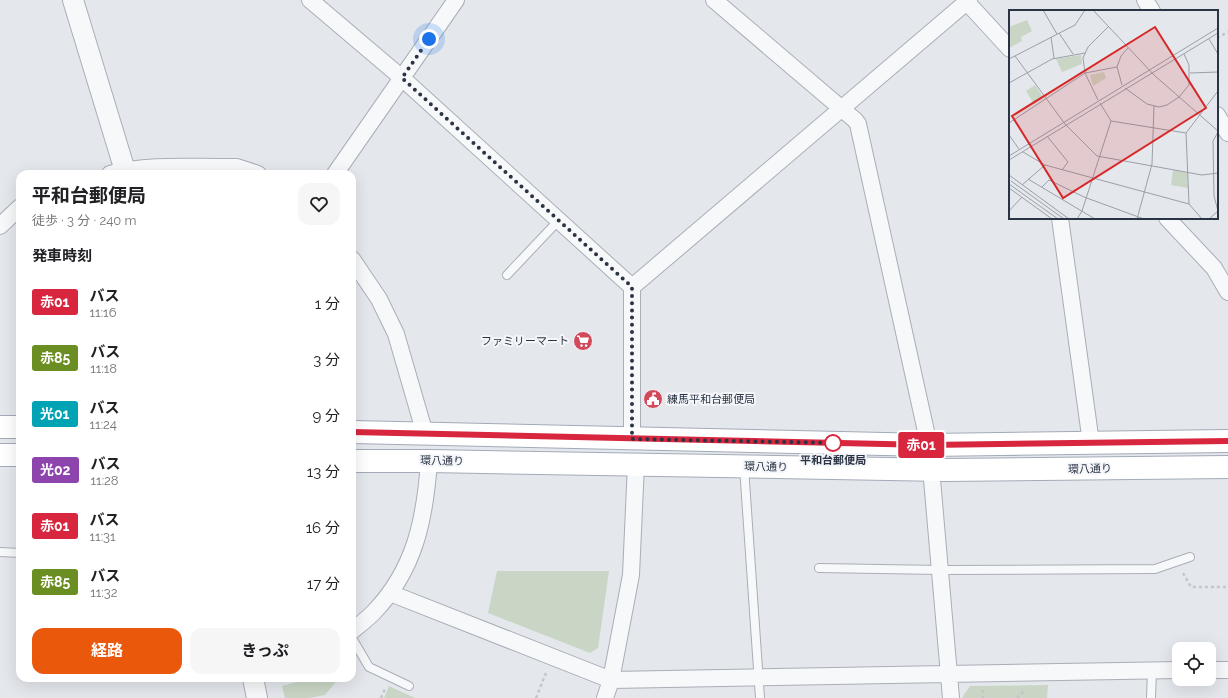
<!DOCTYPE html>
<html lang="ja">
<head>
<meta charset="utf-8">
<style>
	:root { --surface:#fff; --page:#f6f6f6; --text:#202124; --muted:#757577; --accent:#ea580c }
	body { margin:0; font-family:Raleway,"Noto Sans JP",sans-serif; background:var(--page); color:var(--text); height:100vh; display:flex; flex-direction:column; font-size:15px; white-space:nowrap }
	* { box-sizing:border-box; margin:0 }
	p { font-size:13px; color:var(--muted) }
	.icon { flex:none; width:22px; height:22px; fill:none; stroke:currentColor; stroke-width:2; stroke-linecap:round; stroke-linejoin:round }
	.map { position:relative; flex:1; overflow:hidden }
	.drawer { position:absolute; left:16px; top:170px; width:340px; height:512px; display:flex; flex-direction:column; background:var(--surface); border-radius:12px; box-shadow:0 4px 16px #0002 }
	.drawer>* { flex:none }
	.badge { padding:0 8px; border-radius:3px; font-size:14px; line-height:26px }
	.fabs { position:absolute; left:1172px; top:642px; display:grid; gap:8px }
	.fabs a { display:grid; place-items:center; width:44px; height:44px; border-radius:8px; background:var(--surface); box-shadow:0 4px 16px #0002; font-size:20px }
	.you { position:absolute; width:20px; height:20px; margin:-10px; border:3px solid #fff; border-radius:50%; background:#1a73e8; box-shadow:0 0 0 6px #1a73e833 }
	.map>.badge { position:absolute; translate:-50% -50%; box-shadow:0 0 0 2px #fff }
	h2 { padding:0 16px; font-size:15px; line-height:36px }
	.round { display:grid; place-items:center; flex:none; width:42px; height:42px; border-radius:12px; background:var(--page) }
	.overview { display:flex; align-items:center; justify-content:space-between; height:68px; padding:0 16px }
	h1 { font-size:19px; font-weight:700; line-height:30px }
	.primary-button { display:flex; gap:8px; margin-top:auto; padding:8px 16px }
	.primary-button a { flex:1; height:46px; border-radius:12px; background:var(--accent); color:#fff; font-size:16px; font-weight:700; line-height:46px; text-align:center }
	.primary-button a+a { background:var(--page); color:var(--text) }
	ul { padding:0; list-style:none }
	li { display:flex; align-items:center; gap:12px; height:56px; padding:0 16px }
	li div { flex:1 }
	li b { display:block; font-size:15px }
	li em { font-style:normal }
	li .badge { min-width:44px; font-weight:700; text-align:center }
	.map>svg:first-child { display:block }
	.green { fill:#c9d6c5 }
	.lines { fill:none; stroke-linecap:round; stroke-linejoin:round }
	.service-casing { stroke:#a9aeb7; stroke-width:10 }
	.minor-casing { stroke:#a9aeb7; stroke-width:18 }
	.tertiary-casing { stroke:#a9aeb7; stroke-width:22 }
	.primary-casing { stroke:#a3abb8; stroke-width:24 }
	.path { stroke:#c2c5cb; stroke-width:2.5; stroke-dasharray:3 3; stroke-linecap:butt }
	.service { stroke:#f7f8fa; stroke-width:8 }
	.minor { stroke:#f7f8fa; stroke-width:16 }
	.tertiary { stroke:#f7f8fa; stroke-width:20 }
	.primary { stroke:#fff; stroke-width:22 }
	.line-casing { stroke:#fff; stroke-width:9 }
	.line { stroke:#d7263d; stroke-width:6 }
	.walk { stroke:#2b3445; stroke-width:4; stroke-dasharray:0 7.2 }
	.stop-dot { fill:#fff; stroke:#d7263d; stroke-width:2 }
	.labels { text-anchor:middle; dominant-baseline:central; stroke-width:4; stroke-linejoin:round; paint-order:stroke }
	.poi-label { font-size:11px; fill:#2b3445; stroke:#f4f6f9; text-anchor:end }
	.stop-label { font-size:11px; font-weight:bold; fill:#2b3445; stroke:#f4f6f9 }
	.street-label { font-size:11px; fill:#2b3445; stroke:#f4f6f9 }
	.inset-road { fill:none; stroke:#9a9fa9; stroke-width:1 }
	.view { fill:#d62828; fill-opacity:0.15; stroke:#d62828; stroke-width:2 }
	.inset-edge { fill:none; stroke:#2b3445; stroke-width:2 }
</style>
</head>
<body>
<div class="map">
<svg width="1228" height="698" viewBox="0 0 1228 698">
	<rect width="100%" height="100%" fill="#e4e7ec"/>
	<!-- green -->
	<path class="green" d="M497 571H609L598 648 590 653 488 613Z
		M312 678H339L325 695 309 698H285L282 686Z
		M1048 685 1047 698H963V696L970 686Z
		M389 686 415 698H384Z"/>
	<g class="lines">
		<defs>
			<path id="service" d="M507 275 559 220
				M744 467 760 698
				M0 552 20 553
				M819 568 940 570 1155 569 1190 557
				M352 638 369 667 409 686
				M1151 698 1152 671"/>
			<path id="minor" d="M310 0 402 78 632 287V439
				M714 0 842 109 855 120 858 124 929 445 951 698
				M965 0 1010 49
				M1145 0 1152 11
				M1217 115 1228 133
				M110 174C145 164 189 167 226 167H237L258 174
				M335 174 456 0
				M1060 218 1091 443
				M1167 218 1214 268 1228 292
				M0 226 20 207
				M352 259 379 299 396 334 425 434
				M632 287 969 0
				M390 593 611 680 1179 670
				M352 631C359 625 366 620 373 613 415 570 425 519 429 461
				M1209 670H1228
				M605 698 611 680 631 575 636 464"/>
			<path id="tertiary" d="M73 0 126 174
				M253 678 257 698"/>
			<path id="primary" d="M0 427H20
				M352 432 929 445 1228 441
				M0 455H20
				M352 461H429L945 470 1228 467"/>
		</defs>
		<!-- service casing -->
		<use href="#service" class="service-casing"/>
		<!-- minor casing -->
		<use href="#minor" class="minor-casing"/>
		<!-- tertiary casing -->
		<use href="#tertiary" class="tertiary-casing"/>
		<!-- primary casing -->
		<use href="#primary" class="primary-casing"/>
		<!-- path -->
		<path class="path" d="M1217 38 1228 32
			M1183 573 1191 587H1228
			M983 690V698
			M381 698 385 689
			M536 698 546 673
			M1017 698 1024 691"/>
		<!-- service -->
		<use href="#service" class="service"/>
		<!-- minor -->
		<use href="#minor" class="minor"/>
		<!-- tertiary -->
		<use href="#tertiary" class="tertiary"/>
		<!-- primary -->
		<use href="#primary" class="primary"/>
	</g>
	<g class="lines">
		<defs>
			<path id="line" d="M352 432 928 445 1228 441"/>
		</defs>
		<!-- line casing -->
		<use href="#line" class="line-casing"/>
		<!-- line -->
		<use href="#line" class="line"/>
		<!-- walk -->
		<path class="walk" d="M429 39 402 78 632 287V439L839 443H833"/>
	</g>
	<!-- icons -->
	<defs>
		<symbol id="supermarket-disc" viewBox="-11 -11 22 22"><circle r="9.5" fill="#d1495b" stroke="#f4f6f9"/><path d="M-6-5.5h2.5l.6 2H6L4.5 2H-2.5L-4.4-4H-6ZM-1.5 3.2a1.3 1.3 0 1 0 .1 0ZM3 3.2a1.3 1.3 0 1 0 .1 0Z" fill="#fff"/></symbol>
		<symbol id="civic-disc" viewBox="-11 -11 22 22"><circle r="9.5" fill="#d1495b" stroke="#f4f6f9"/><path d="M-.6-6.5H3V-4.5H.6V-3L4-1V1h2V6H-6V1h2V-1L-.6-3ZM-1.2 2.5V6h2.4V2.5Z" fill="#fff"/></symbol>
	</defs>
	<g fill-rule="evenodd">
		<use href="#supermarket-disc" x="572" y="330" width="22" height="22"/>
		<use href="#civic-disc" x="642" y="388" width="22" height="22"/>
	</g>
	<!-- markers -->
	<circle class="stop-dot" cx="833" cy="443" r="8"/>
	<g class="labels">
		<!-- poi labels -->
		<g class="poi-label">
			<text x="569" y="341">ファミリーマート</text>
			<text x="667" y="399" text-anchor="start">練馬平和台郵便局</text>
		</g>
		<!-- stop labels -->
		<g class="stop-label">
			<text x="833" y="460">平和台郵便局</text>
		</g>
		<!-- street labels -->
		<g class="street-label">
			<text transform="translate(442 461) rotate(1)">環八通り</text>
			<text transform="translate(766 467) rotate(1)">環八通り</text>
			<text transform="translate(1090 469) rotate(-1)">環八通り</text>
		</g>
	</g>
	<!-- overview -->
	<g transform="translate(1009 10)">
		<rect width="209" height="209" fill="#e4e7ec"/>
		<path d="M18 10 23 21 12 27 13 31 0 38V17ZM72 45 73 54 53 62 47 49ZM95 62 97 68 84 76 81 65ZM26 75 34 87 25 94 17 81ZM164 160 178 163 179 178 162 175Z" fill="#c9d6c5"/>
		<path class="inset-road" d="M34 0 48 24M84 0 145 65 209 121M50 23 64 44M42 27 45 48M200 29 209 44M6 46 56 114 88 146 193 165 209 163M0 49 66 15 76 0M181 63 209 62M0 73 43 49 76 43M113 75 108 57 112 46 119 38M116 78 138 94 150 97 158 95 170 87 180 75V55L175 44M89 90 76 63 74 48 79 37 99 17M91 93 102 111 177 123 209 81M0 113 76 63 108 57M209 122 204 131 205 186 209 201M177 123 180 194M0 125 10 139M38 126 59 152 53 160M14 142 36 155 180 194 193 209M0 146 209 18M0 150 209 23M0 165 60 209M19 169 86 209M2 171 55 209M0 174 49 209M13 175 36 155M33 177 40 170 75 187 135 209M0 178 43 209M0 201 13 187M68 209 73 201 102 111M128 209 143 154 145 96M200 209 209 201"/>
		<path class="view" d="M146 17 197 98 54 188 3 106Z"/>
		<rect width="209" height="209" class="inset-edge"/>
	</g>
</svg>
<div class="fabs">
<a><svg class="icon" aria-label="locate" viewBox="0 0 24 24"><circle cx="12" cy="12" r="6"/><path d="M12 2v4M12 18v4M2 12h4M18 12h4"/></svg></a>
</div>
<div class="you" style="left:429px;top:39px"></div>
<b class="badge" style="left:921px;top:445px;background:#d7263d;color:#fff">赤01</b>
<section class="drawer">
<div class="overview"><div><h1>平和台郵便局</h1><p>徒歩 · 3 分 · 240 m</p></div><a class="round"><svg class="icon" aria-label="heart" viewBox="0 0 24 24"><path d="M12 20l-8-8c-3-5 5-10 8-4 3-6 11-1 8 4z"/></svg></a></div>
<h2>発車時刻</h2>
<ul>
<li><span class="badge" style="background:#d7263d;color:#fff">赤01</span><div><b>バス</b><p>11:16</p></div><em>1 分</em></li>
<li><span class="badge" style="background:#6b8e23;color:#fff">赤85</span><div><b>バス</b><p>11:18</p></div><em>3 分</em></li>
<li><span class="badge" style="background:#00a3b4;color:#fff">光01</span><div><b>バス</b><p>11:24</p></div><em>9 分</em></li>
<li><span class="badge" style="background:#8e44ad;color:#fff">光02</span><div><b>バス</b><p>11:28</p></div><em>13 分</em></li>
<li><span class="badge" style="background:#d7263d;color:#fff">赤01</span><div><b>バス</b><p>11:31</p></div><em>16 分</em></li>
<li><span class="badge" style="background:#6b8e23;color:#fff">赤85</span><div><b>バス</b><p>11:32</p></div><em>17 分</em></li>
</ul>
<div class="primary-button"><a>経路</a><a>きっぷ</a></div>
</section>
</div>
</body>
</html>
